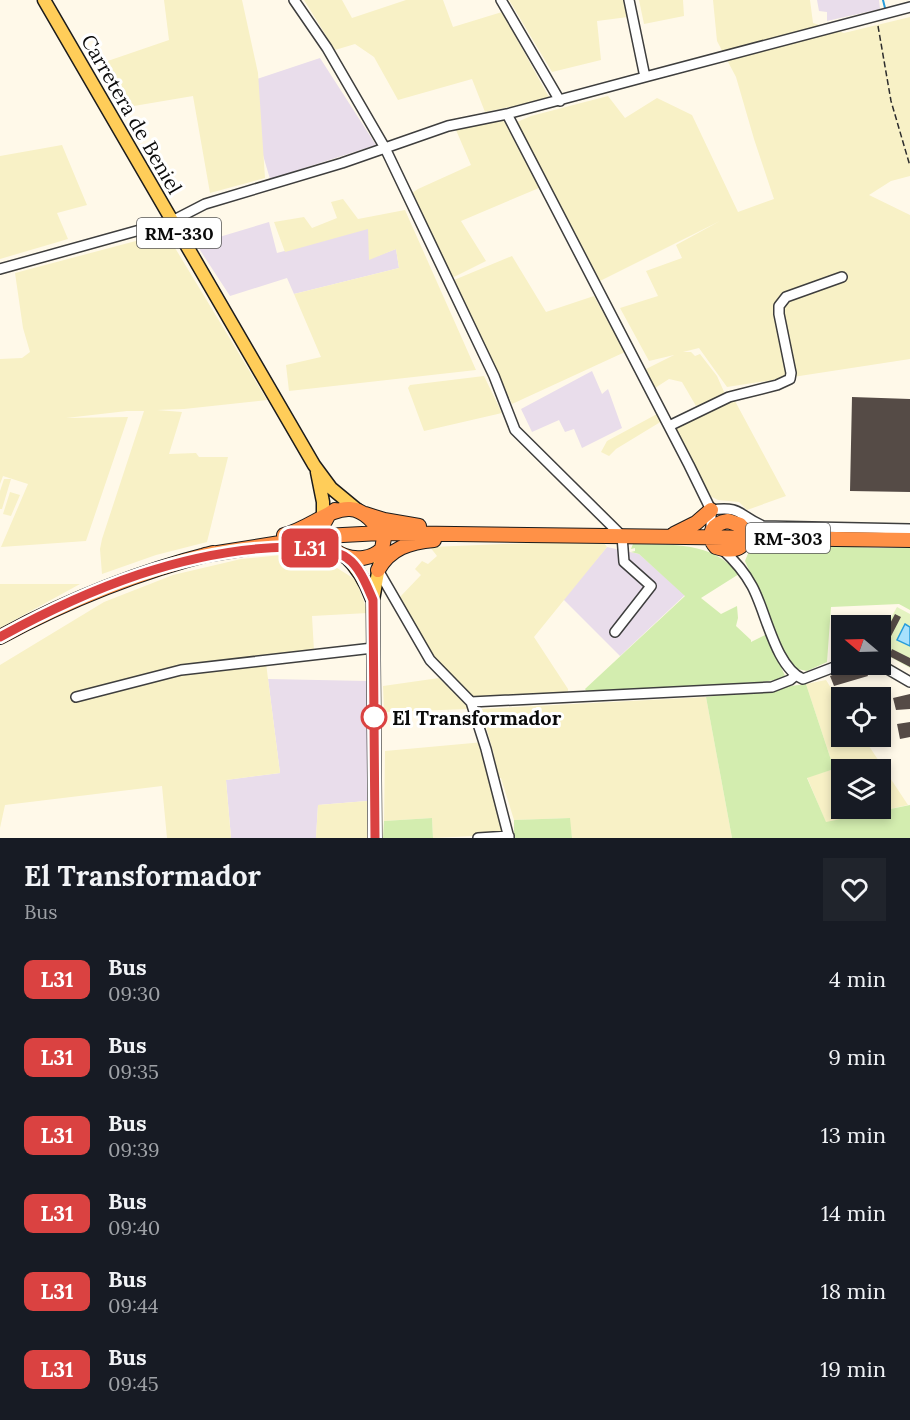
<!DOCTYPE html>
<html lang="en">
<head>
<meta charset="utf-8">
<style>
	:root { --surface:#171b24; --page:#20242c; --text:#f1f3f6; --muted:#9ea1a6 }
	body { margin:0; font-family:Lora,serif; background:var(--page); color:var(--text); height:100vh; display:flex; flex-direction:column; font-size:22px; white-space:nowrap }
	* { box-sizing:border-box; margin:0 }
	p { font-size:20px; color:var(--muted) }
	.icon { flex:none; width:33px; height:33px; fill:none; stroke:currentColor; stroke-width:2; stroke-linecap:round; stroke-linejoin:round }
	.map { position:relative; height:838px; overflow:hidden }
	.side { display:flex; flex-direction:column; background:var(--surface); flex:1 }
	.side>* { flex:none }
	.badge { padding:0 12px; border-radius:9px; font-size:21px; line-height:39px }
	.needle { width:39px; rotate:289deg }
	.buttons { position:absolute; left:831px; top:615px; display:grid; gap:12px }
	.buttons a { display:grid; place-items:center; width:60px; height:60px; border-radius:0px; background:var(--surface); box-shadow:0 3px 9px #0003; font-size:30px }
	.map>.badge { position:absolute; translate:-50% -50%; box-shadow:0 0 0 3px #fff }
	.round { display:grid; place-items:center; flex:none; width:63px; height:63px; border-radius:0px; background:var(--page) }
	.headline { display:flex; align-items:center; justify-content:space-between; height:102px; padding:0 24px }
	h1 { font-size:28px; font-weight:700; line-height:45px }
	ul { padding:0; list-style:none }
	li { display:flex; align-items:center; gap:18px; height:78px; padding:0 24px }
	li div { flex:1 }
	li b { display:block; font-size:22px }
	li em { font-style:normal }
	li .badge { min-width:66px; font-weight:700; text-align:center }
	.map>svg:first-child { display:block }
	.industrial { fill:#e9ddeb }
	.farmland { fill:#f8f1c6; fill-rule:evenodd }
	.green { fill:#d3edaf }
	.pitch { fill:#e5f3c1 }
	.water { fill:#a7e1fd; stroke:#279ddb; stroke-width:1.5 }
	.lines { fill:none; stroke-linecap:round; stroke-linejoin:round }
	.stream { stroke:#279ddb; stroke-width:2 }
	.building { fill:#554b46 }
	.minor-casing { stroke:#3e3e3e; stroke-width:12 }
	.major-casing { stroke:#1c1c1c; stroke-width:15 }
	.highway-casing { stroke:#1c1c1c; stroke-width:16 }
	.path { stroke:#2d2d2d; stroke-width:1.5; stroke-dasharray:6 3; stroke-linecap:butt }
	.minor { stroke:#fff; stroke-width:9 }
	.major { stroke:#ffcd59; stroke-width:12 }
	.highway { stroke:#ff9147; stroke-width:14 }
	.line-casing { stroke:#fff; stroke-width:14 }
	.line { stroke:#da4241; stroke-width:9 }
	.stop-dot { fill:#fff; stroke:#da4241; stroke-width:3 }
	.labels { text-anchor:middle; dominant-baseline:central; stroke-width:6; stroke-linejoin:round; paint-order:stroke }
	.shield { fill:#fff; stroke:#545454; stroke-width:1.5 }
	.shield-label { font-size:18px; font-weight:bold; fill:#0b0b0b }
	.street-label { font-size:20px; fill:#0b0b0b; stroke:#fff }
	.stop-label { font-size:20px; font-weight:bold; fill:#0b0b0b; stroke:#fff; text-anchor:start }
</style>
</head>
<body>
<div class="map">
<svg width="910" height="838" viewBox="0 0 910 838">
	<rect width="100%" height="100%" fill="#fff9e9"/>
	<!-- industrial -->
	<path class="industrial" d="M817 0H879L880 9 827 21V12L819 11Z
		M320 58 376 145 270 179 242 84Z
		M269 222 277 253 369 228V259L396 249 399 268 294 294 287 278 230 296 196 244Z
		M592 371 602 394 608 389 622 428 582 448 574 429 565 432 559 420 532 432 521 409Z
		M607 547 639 554 685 595 620 656 563 599Z
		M268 679 368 681 367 801 318 805 316 838H231L226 780 280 773Z"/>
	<!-- farmland -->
	<path class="farmland" d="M164 0H242L258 73 265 178 210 193 193 96 122 108 96 65 169 40Z
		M304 0H342L352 18 406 0H443L453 27 502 12 550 99 485 112 472 79 398 100 374 57 355 44 335 50Z
		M509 0H625L628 17 597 21 601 60 552 72Z
		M639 0H683L684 16 644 24Z
		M713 0H810L813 23 844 33 910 17V176L891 181 869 195 910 215V359L727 387 699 348 683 352H691L695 356 700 354 717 376 725 394 696 406 682 382 669 379 655 388 646 369 674 355 649 361 620 308 658 296 646 271 682 258 676 245 720 221 600 281 517 122 531 116 608 96 625 118 657 98 692 115 738 212 774 199 754 139 736 77 717 41Z
		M504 121 539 188 461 221 486 261 448 280 412 193 418 189 471 165 456 130 478 124Z
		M62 145 87 205 57 213 68 239 0 259V156Z
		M343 199 358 219 405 210 476 370 289 391 286 365 321 357 294 294 399 268 396 249 369 260 368 229 285 252 274 222 304 217 312 228 337 218 331 202Z
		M166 233 267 400 184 409 157 410 182 412 169 454 196 453 199 457H228L207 542 156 555 102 574 100 549 102 539 144 411H127L66 418 128 417 86 541 1 547 28 484 3 476 0 484V359L22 358 30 352 23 328 15 273Z
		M512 256 546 312 594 296 625 352 512 404 454 280Z
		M484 376 502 413 424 431 408 388 410 385Z
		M735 401 786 496 747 510 739 502 718 500 710 496 675 426 725 402Z
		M657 414 662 421 616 449 609 456 601 452 607 441Z
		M4 479H11L2 509H0V491Z
		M10 492 20 495 11 516 3 514Z
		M581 541 604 543 607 547 534 637 568 689V693L473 699 438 663 399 598 421 575 415 569 422 561 428 564 437 556 430 547Z
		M315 554 356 580 368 613 312 616 314 651 266 663 280 773 226 780 231 838H167L162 786 5 805 0 828V665L104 602 173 575 241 559 281 555Z
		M0 584H80L0 628Z
		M439 678 470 709 384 712 383 686Z
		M826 680 841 704 842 736 863 737 908 805 826 823 807 777 834 769 806 684ZM842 770H880V808H842Z
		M706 697 732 838H572L569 818 514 820 501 778 490 779 497 811 513 834 433 838 432 818 384 821 385 751 484 742V755H494L481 709Z
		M367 801V838H316L318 805Z"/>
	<!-- green -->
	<path class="green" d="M633 544C673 545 711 541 739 574L701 598 721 614 737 606 738 618 736 626 751 640V642L767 634 785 676C773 683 753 682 740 683 689 688 638 690 587 692L585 689 685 596 639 554 631 552 635 551V548L631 549Z
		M786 544 878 548H910V610L899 604 831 607 827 662 807 671 793 668 789 662 745 561 749 551 759 546Z
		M806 684 834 769 807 778 826 822 910 805V838H732L706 697Z
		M432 818 433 838H383L384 821Z
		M570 818 572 838H514V820Z"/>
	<!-- pitch -->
	<path class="pitch" d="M897 607 910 614V668L881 652V636Z"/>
	<!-- water -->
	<path class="water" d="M905 624 910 627V646L897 640Z"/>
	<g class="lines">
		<!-- stream -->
		<path class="stream" d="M883 0 886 12"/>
	</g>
	<!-- building -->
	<path class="building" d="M852 397 910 399V492L850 491Z
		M895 614 901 617 889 640 883 637Z
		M834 615H882V623H870V626L834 625Z
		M892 649 910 658V667L889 656Z
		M849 664H863L868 676 834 686 830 676 845 670Z
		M910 694V709L896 710 893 698Z
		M910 722V737L900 739 897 724Z"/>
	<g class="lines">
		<defs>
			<path id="minor" d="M294 0 327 48 385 148 494 376 515 430 622 536 624 562 651 586 615 632
				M501 0 560 101
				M645 77 910 7
				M507 114 645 77 629 0
				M0 269 172 221 205 204 342 163 448 126 507 114 689 465 711 510V530
				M669 426 729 397 777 385 790 379 791 373 779 314V306L786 297 842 277
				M711 510C743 506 737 515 763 526L910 529
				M722 549C734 560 744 571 752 586 766 611 775 667 803 679L842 664
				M378 570 430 660 471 702 486 749 509 838
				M879 664 910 682
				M76 697 181 670 373 648
				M471 702 772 687 790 680 795 676
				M478 838 509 836"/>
			<path id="major" d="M44 0 314 465 331 488 360 512
				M317 472 323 502V525
				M345 556C358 568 366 583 372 599
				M375 838 373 600 380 561"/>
			<path id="highway" d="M365 514 384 520 419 526
				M728 521 740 525 746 533C745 551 731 552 716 547 705 535 713 523 728 521Z
				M674 534 696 523 711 510
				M284 535C324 525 351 480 384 538L382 549C361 569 322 555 323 525L329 514 335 510
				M294 547 315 548 337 554
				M205 555 324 536 381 533 910 540
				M378 570C390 548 410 542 434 540
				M0 637C68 600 138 572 213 553"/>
		</defs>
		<!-- minor casing -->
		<use href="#minor" class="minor-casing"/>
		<!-- major casing -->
		<use href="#major" class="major-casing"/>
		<!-- highway casing -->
		<use href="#highway" class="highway-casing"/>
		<!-- path -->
		<path class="path" d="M878 26 891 101 910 166"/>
		<!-- minor -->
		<use href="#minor" class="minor"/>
		<!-- major -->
		<use href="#major" class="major"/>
		<!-- highway -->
		<use href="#highway" class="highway"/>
	</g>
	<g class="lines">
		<defs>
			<path id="line" d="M0 637C89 588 186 549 289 547 305 547 334 548 347 558 360 567 367 586 373 600L375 838"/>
		</defs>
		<!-- line casing -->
		<use href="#line" class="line-casing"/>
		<!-- line -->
		<use href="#line" class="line"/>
	</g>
	<!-- markers -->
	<circle class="stop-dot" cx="374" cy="717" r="12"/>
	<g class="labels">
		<!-- shield labels -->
		<g class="shield">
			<rect x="137" y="218" width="84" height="30" rx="4.5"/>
			<rect x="746" y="523" width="84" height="30" rx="4.5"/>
		</g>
		<g class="shield-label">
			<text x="179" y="233">RM-330</text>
			<text x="788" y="538">RM-303</text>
		</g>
		<!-- street labels -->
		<g class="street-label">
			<text transform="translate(132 114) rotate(60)">Carretera de Beniel</text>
		</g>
		<!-- stop labels -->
		<g class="stop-label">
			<text x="392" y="717">El Transformador</text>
		</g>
	</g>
</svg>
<div class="buttons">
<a><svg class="needle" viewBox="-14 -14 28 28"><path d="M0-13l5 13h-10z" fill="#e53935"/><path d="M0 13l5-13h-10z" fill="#9ea1a6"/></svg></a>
<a><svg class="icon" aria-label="locate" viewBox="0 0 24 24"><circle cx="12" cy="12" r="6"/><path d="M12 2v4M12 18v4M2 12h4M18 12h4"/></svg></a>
<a><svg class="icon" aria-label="layers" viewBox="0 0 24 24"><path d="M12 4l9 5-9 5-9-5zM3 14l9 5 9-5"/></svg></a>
</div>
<b class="badge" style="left:310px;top:548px;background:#da4241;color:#fff">L31</b>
</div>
<section class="side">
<div class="headline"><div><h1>El Transformador</h1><p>Bus</p></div><a class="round"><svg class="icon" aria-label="heart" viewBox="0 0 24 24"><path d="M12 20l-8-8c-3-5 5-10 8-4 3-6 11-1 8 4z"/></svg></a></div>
<ul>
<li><span class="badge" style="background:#da4241;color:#fff">L31</span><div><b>Bus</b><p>09:30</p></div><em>4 min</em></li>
<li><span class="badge" style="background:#da4241;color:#fff">L31</span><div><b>Bus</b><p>09:35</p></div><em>9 min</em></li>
<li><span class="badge" style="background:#da4241;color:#fff">L31</span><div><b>Bus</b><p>09:39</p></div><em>13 min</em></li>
<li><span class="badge" style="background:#da4241;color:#fff">L31</span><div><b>Bus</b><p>09:40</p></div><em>14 min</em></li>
<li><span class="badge" style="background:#da4241;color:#fff">L31</span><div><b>Bus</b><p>09:44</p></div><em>18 min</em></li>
<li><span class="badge" style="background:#da4241;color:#fff">L31</span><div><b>Bus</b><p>09:45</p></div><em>19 min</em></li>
</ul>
</section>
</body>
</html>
